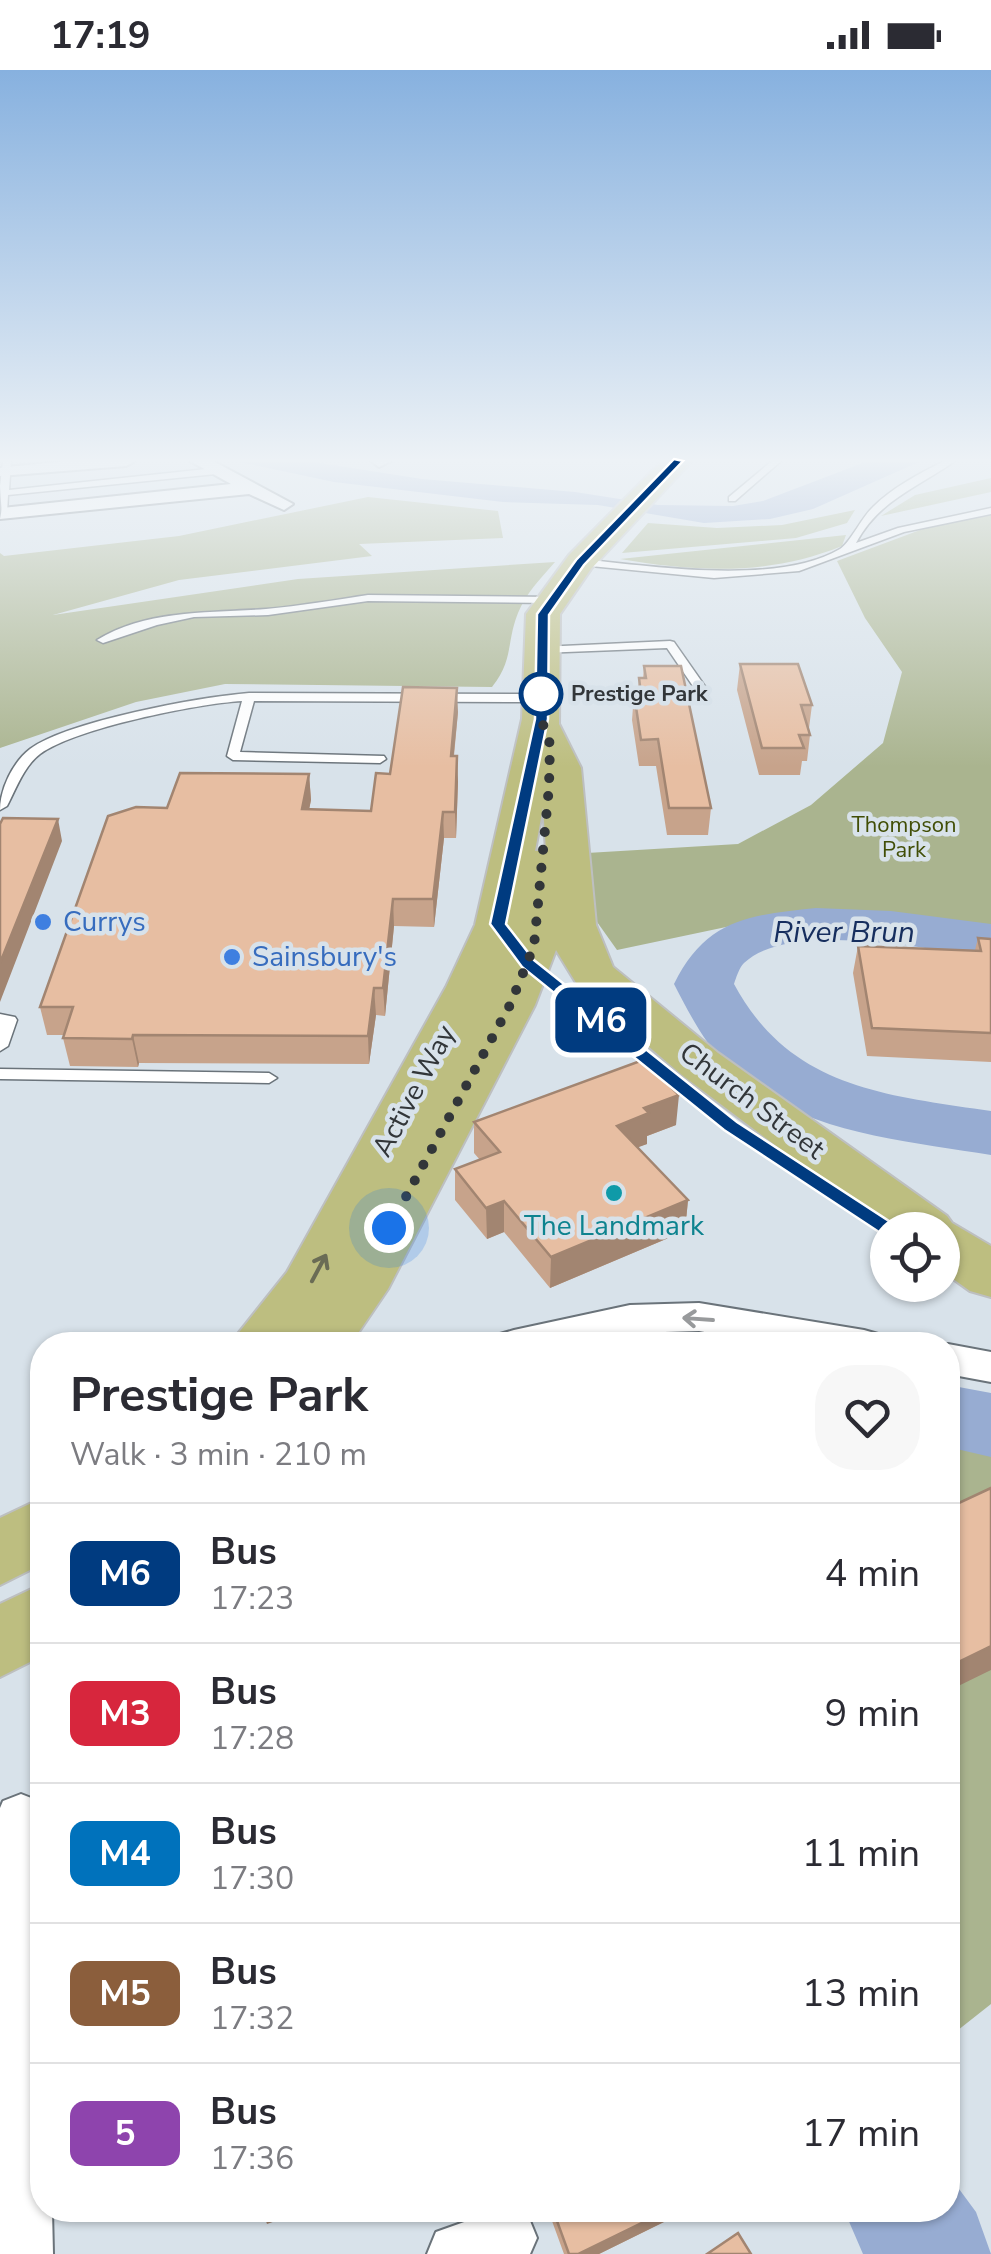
<!DOCTYPE html>
<html lang="en">
<head>
<meta charset="utf-8">
<style>
	:root { --surface:#fff; --page:#f7f7f7; --text:#2b2b33; --muted:#7c7c81; --line:#e1e1e2 }
	body { margin:0; font-family:"Nunito Sans",sans-serif; background:var(--page); color:var(--text); height:100vh; display:flex; flex-direction:column; font-size:38px; white-space:nowrap }
	* { box-sizing:border-box; margin:0 }
	p { font-size:32px; color:var(--muted) }
	.icon { flex:none; width:55px; height:55px; fill:none; stroke:currentColor; stroke-width:2; stroke-linecap:round; stroke-linejoin:round }
	.map { position:relative; flex:1; overflow:hidden }
	.side { position:absolute; left:30px; top:1262px; width:930px; height:890px; display:flex; flex-direction:column; background:var(--surface); border-radius:40px; box-shadow:0 2px 8px #0004 }
	.side>* { flex:none }
	.badge { padding:0 20px; border-radius:15px; font-size:35px; line-height:65px }
	.fabs { position:absolute; left:870px; top:1142px; display:grid; gap:20px }
	.fabs a { display:grid; place-items:center; width:90px; height:90px; border-radius:50%; background:var(--surface); box-shadow:0 2px 8px #0004; font-size:50px }
	.you { position:absolute; width:50px; height:50px; margin:-25px; border:8px solid #fff; border-radius:50%; background:#1a73e8; box-shadow:0 0 0 15px #1a73e833 }
	.map>.badge { position:absolute; translate:-50% -50%; box-shadow:0 0 0 5px #fff }
	.round { display:grid; place-items:center; flex:none; width:105px; height:105px; border-radius:40px; background:var(--page) }
	.summary { display:flex; align-items:center; justify-content:space-between; height:170px; padding:0 40px }
	h1 { font-size:48px; font-weight:700; line-height:75px }
	ul { padding:0; list-style:none }
	li { display:flex; align-items:center; gap:30px; height:140px; padding:0 40px; border-top:2px solid var(--line) }
	li div { flex:1 }
	li b { display:block; font-size:38px }
	li em { font-style:normal }
	li .badge { min-width:110px; font-weight:700; text-align:center }
	.status { display:flex; justify-content:space-between; align-items:center; height:70px; padding:0 50px; background:var(--surface); direction:ltr }
	.status svg { height:28px; fill:currentColor }
	.map>svg:first-child { display:block }
	.green { fill:#aab48f }
	.forest { fill:#a5b186 }
	.water { fill:#97acd2 }
	.lines { fill:none; stroke-linecap:round; stroke-linejoin:round }
	.river { fill:#97acd2; fill-rule:evenodd }
	.lane-casing { stroke:#6a737a; stroke-width:3 }
	.street-casing { stroke:#6a737a; stroke-width:4 }
	.primary-casing { stroke:#bdbfc0; stroke-width:4 }
	.lane { fill:#fff; fill-rule:evenodd }
	.street { fill:#fff; fill-rule:evenodd }
	.primary { fill:#bdbe80; fill-rule:evenodd }
	.wall { fill:#c7a38b }
	.shaded-wall { fill:#a28571 }
	.building { fill:#e7bea2; stroke:#a28571; stroke-width:2.5 }
	.oneway { stroke:#6a6c55 }
	.oneway2 { stroke:#989a9c }
	.line { fill:#003b80; stroke:#fff; stroke-width:2.5 }
	.walk { stroke:#323639; stroke-width:10; stroke-dasharray:0 18 }
	.stop-dot { fill:#fff; stroke:#003b80; stroke-width:5 }
	.shop-dot { fill:#3f7fe0; stroke:#d8e2ea; stroke-width:4 }
	.culture-dot { fill:#0f9aa8; stroke:#d8e2ea; stroke-width:4 }
	.labels { text-anchor:middle; dominant-baseline:central; stroke-width:9; stroke-linejoin:round; paint-order:stroke }
	.far-stop-label { font-size:22px; font-weight:bold; fill:#323639; stroke:#d8e2ea; text-anchor:start }
	.far-park-label { font-size:22px; fill:#414e06; stroke:#d8e2ea }
	.shop-label { font-size:28px; fill:#366cbe; stroke:#d8e2ea; text-anchor:start }
	.street-label { font-size:28px; fill:#323639; stroke:#d8e2ea }
	.culture-label { font-size:28px; fill:#0d838f; stroke:#d8e2ea }
	.water-label { font-size:30px; font-style:italic; fill:#162e5e; stroke:#d8e2ea }
</style>
</head>
<body>
<div class="status"><b>17:19</b><svg viewBox="0 0 49 12"><path d="M0 12V9h3v3zM5 12V6h3v6zM10 12V3h3v9zM15 12V0h3v12zM26 1h20v11H26zM47 4h2v5h-2z"/></svg></div>
<div class="map">
<svg width="991" height="2184" viewBox="0 0 991 2184">
	<rect width="100%" height="100%" fill="#d8e2ea"/>
	<!-- green -->
	<path class="green" d="M368 427 498 441 503 468 359 474 372 486 179 510 53 545 298 509 555 492C541 508 526 523 518 543 506 573 514 589 492 617L225 614 136 632 0 678V483L4 486 179 466Z
		M991 439V864L883 852 764 849 617 880 585 835 587 783 738 774 811 735 883 673 902 602 865 548 837 491 963 444Z
		M948 1367 991 1374V1934L948 1968Z"/>
	<!-- forest -->
	<path class="forest" d="M991 408V422L881 446 915 425Z
		M855 440 847 453 796 468 622 483 648 453 717 458 782 455Z
		M846 465 842 476C768 506 697 502 620 489Z"/>
	<!-- water -->
	<path class="water" d="M235 391H307L422 409 575 422 658 435 733 436 763 431 868 391H921L813 439 770 449 704 453 598 435 503 432 334 412Z"/>
	<g class="lines">
		<!-- river -->
		<path class="river" d="M816 838 891 841 991 854V888C933 880 790 849 744 893 739 898 736 908 734 914 790 1018 885 1025 991 1041V1085C906 1071 793 1062 729 998 705 974 690 945 674 914 706 849 749 845 816 838Z
			M948 1315 991 1323V1387L948 1377Z
			M948 2104 976 2142 991 2184H863L844 2140H948Z"/>
		<defs>
			<path id="lane" d="M3 391H11L9 420 216 398 221 401 216 404 8 425 7 444 2 447 0 416Z
				M772 391H781L735 431H729V427Z
				M944 391H955C918 417 879 430 856 473L898 458 991 438V444L904 462 799 501 714 508 580 495 575 492 580 489C651 496 777 516 840 479 850 473 862 447 873 437 893 417 919 404 944 391Z
				M368 525 553 527 558 530 553 533 368 531 268 545 194 547 157 555 103 573 97 570C147 539 210 543 266 539 300 536 334 530 368 525Z
				M670 571 674 572 709 622 707 625H699L667 578 541 583 535 580 541 577Z
				M249 623 541 624 547 628 541 632 254 631 240 682 384 686 386 689 380 693 233 690 227 686 242 631C196 634 76 658 40 684 24 696 16 719 7 736L0 740C0 719 13 692 30 679 68 651 200 627 249 623Z
				M0 944 15 947 17 950 8 976 0 981Z
				M0 999 269 1003 277 1008 269 1013 0 1009Z"/>
			<path id="street" d="M68 391H135L126 396 0 406V398L6 397Z
				M190 391H213L293 434 284 440 249 424 0 449 2 438 231 414Z
				M371 391H391L379 397Z
				M699 1233 864 1260 878 1264 884 1275H778L699 1261 630 1263 579 1275H494L500 1264 514 1260 630 1235Z
				M948 1274 991 1282V1312L948 1304 944 1275Z
				M21 1724 39 1731 42 1740V2140H52L53 2184H0V1738L3 1731Z
				M498 2140 528 2146 537 2168 530 2184H427L436 2162Z"/>
			<path id="primary" d="M662 391H692L591 499 560 544 559 654 581 698 596 855 613 897 718 983 947 1146 952 1153 991 1176V1227L970 1221 942 1201V1160H888L682 1005 578 916 556 880 535 935 388 1219 350 1275H229L287 1202 446 917 475 855 522 649 526 544 569 485ZM543 737 546 780 535 781Z
				M42 1428V1494L0 1515V1448Z
				M42 1514V1586L0 1607V1534Z"/>
		</defs>
		<!-- lane casing -->
		<use href="#lane" class="lane-casing"/>
		<!-- street casing -->
		<use href="#street" class="street-casing"/>
		<!-- primary casing -->
		<use href="#primary" class="primary-casing"/>
		<!-- lane -->
		<use href="#lane" class="lane"/>
		<!-- street -->
		<use href="#street" class="street"/>
		<!-- primary -->
		<use href="#primary" class="primary"/>
	</g>
	<!-- wall -->
	<path class="wall" d="M740 594 812 635 809 658 810 665 807 691H802L800 705H759L737 620Z
		M644 596 711 738 708 765H667L656 696H639L632 650 634 624H638L639 608H643Z
		M458 642 454 686 458 712 456 768H444L434 857 394 856 385 946 376 945 369 994 139 993 138 997 70 996 63 968 64 965H47L40 937 167 738 309 704 311 730 309 739 371 741 390 704Z
		M978 868 991 869V992L867 986 853 903 858 876 975 880Z
		M474 1052 676 1055 647 1066V1074L637 1077 688 1130 685 1161 550 1218 504 1162 487 1169 455 1130V1099L480 1090 474 1083Z
		M548 2140H671L668 2150 599 2184H564Z"/>
	<!-- shaded-wall -->
	<path class="shaded-wall" d="M457 618 458 642 451 712V686Z
		M457 686 458 712 456 768 455 742Z
		M309 704 311 730 304 765 302 739Z
		M443 742 444 768 434 857 433 829Z
		M58 749 62 771 0 932V893Z
		M393 829 394 856 385 946 383 918Z
		M374 918 376 945 369 994 368 966Z
		M133 965 139 993 138 997 132 969Z
		M679 1025 676 1055 647 1066V1074L615 1086 617 1056 644 1038Z
		M688 1130 685 1161 550 1218 551 1187Z
		M504 1131V1162L487 1169 486 1138Z
		M991 1576V1600L948 1621V1597Z
		M262 2140H307L267 2154Z
		M668 2140H671L668 2150 599 2184H578Z"/>
	<!-- building -->
	<path class="building" d="M740 594H798L812 635H801L810 665H799L804 678H762Z
		M644 596H681L711 738H669L658 669 641 670 634 624H641L639 608H646Z
		M403 617 457 618 451 686H457L455 742H443L433 829H393L383 918H374L368 966 133 965 132 969 63 968 73 937H40L108 746 136 737 167 738 180 703 309 704 302 739 371 741 376 703 390 704Z
		M3 748 58 749 0 893V754Z
		M978 868 991 869V963L872 958 858 876 981 881Z
		M643 990 679 1025 644 1038 649 1043 617 1056 688 1130 551 1187 504 1131 486 1138 455 1099 500 1082 474 1052Z
		M991 1418V1576L948 1597V1438Z
		M553 2140H668L578 2184H569Z
		M738 2163 751 2184H707Z"/>
	<!-- one-way arrows -->
	<defs><path id="oneway-shaft" d="M-6 0H5M1.5-3L5.5 0L1.5 3" fill="none" stroke-width="1.6" stroke-linecap="round" stroke-linejoin="round" transform="scale(2.5)"/></defs>
	<use class="oneway" href="#oneway-shaft" transform="translate(319 1198) rotate(-62)"/>
	<use class="oneway2" href="#oneway-shaft" transform="translate(698 1249) rotate(-176)"/>
	<!-- sky -->
	<linearGradient id="sky" x2="0" y2="1"><stop stop-color="#87b1df"/><stop offset="0.56" stop-color="#edf2f6"/><stop offset="1" stop-color="#edf2f6" stop-opacity="0"/></linearGradient>
	<rect width="991" height="697" fill="url(#sky)"/>
	<!-- line -->
	<path class="line" d="M674 389 683 391 584 495 549 545 548 649 506 854 534 890 737 1052 895 1155V1166L888 1168 724 1060 522 897 490 854 535 649 537 544 576 490Z"/>
	<g class="lines">
		<!-- walk -->
		<path class="walk" d="M389 1158 510 935 534 876 549 717 550 674 541 649V624"/>
	</g>
	<!-- markers -->
	<circle class="stop-dot" cx="541" cy="624" r="20"/>
	<g class="shop-dot">
		<circle cx="43" cy="852" r="10"/>
		<circle cx="232" cy="887" r="10"/>
	</g>
	<circle class="culture-dot" cx="614" cy="1123" r="10"/>
	<g class="labels">
		<!-- far-stop labels -->
		<g class="far-stop-label">
			<text x="571" y="624">Prestige Park</text>
		</g>
		<!-- far-park labels -->
		<g class="far-park-label">
			<text x="904" y="755">Thompson<tspan x="904" dy="25">Park</tspan></text>
		</g>
		<!-- shop labels -->
		<g class="shop-label">
			<text x="63" y="852">Currys</text>
			<text x="252" y="887">Sainsbury's</text>
		</g>
		<!-- street labels -->
		<g class="street-label">
			<text transform="translate(414 1021) rotate(-62)">Active Way</text>
			<text transform="translate(752 1031) rotate(37)">Church Street</text>
		</g>
		<!-- culture labels -->
		<g class="culture-label">
			<text x="614" y="1156">The Landmark</text>
		</g>
		<!-- water labels -->
		<g class="water-label">
			<text x="844" y="862">River Brun</text>
		</g>
	</g>
</svg>
<div class="fabs">
<a><svg class="icon" aria-label="locate" viewBox="0 0 24 24"><circle cx="12" cy="12" r="6"/><path d="M12 2v4M12 18v4M2 12h4M18 12h4"/></svg></a>
</div>
<div class="you" style="left:389px;top:1158px"></div>
<b class="badge" style="left:601px;top:950px;background:#003b80;color:#fff">M6</b>
<section class="side">
<div class="summary"><div><h1>Prestige Park</h1><p>Walk · 3 min · 210 m</p></div><a class="round"><svg class="icon" aria-label="heart" viewBox="0 0 24 24"><path d="M12 20l-8-8c-3-5 5-10 8-4 3-6 11-1 8 4z"/></svg></a></div>
<ul>
<li><span class="badge" style="background:#003b80;color:#fff">M6</span><div><b>Bus</b><p>17:23</p></div><em>4 min</em></li>
<li><span class="badge" style="background:#d7263d;color:#fff">M3</span><div><b>Bus</b><p>17:28</p></div><em>9 min</em></li>
<li><span class="badge" style="background:#0072bc;color:#fff">M4</span><div><b>Bus</b><p>17:30</p></div><em>11 min</em></li>
<li><span class="badge" style="background:#8b5e3c;color:#fff">M5</span><div><b>Bus</b><p>17:32</p></div><em>13 min</em></li>
<li><span class="badge" style="background:#8e44ad;color:#fff">5</span><div><b>Bus</b><p>17:36</p></div><em>17 min</em></li>
</ul>
</section>
</div>
</body>
</html>
